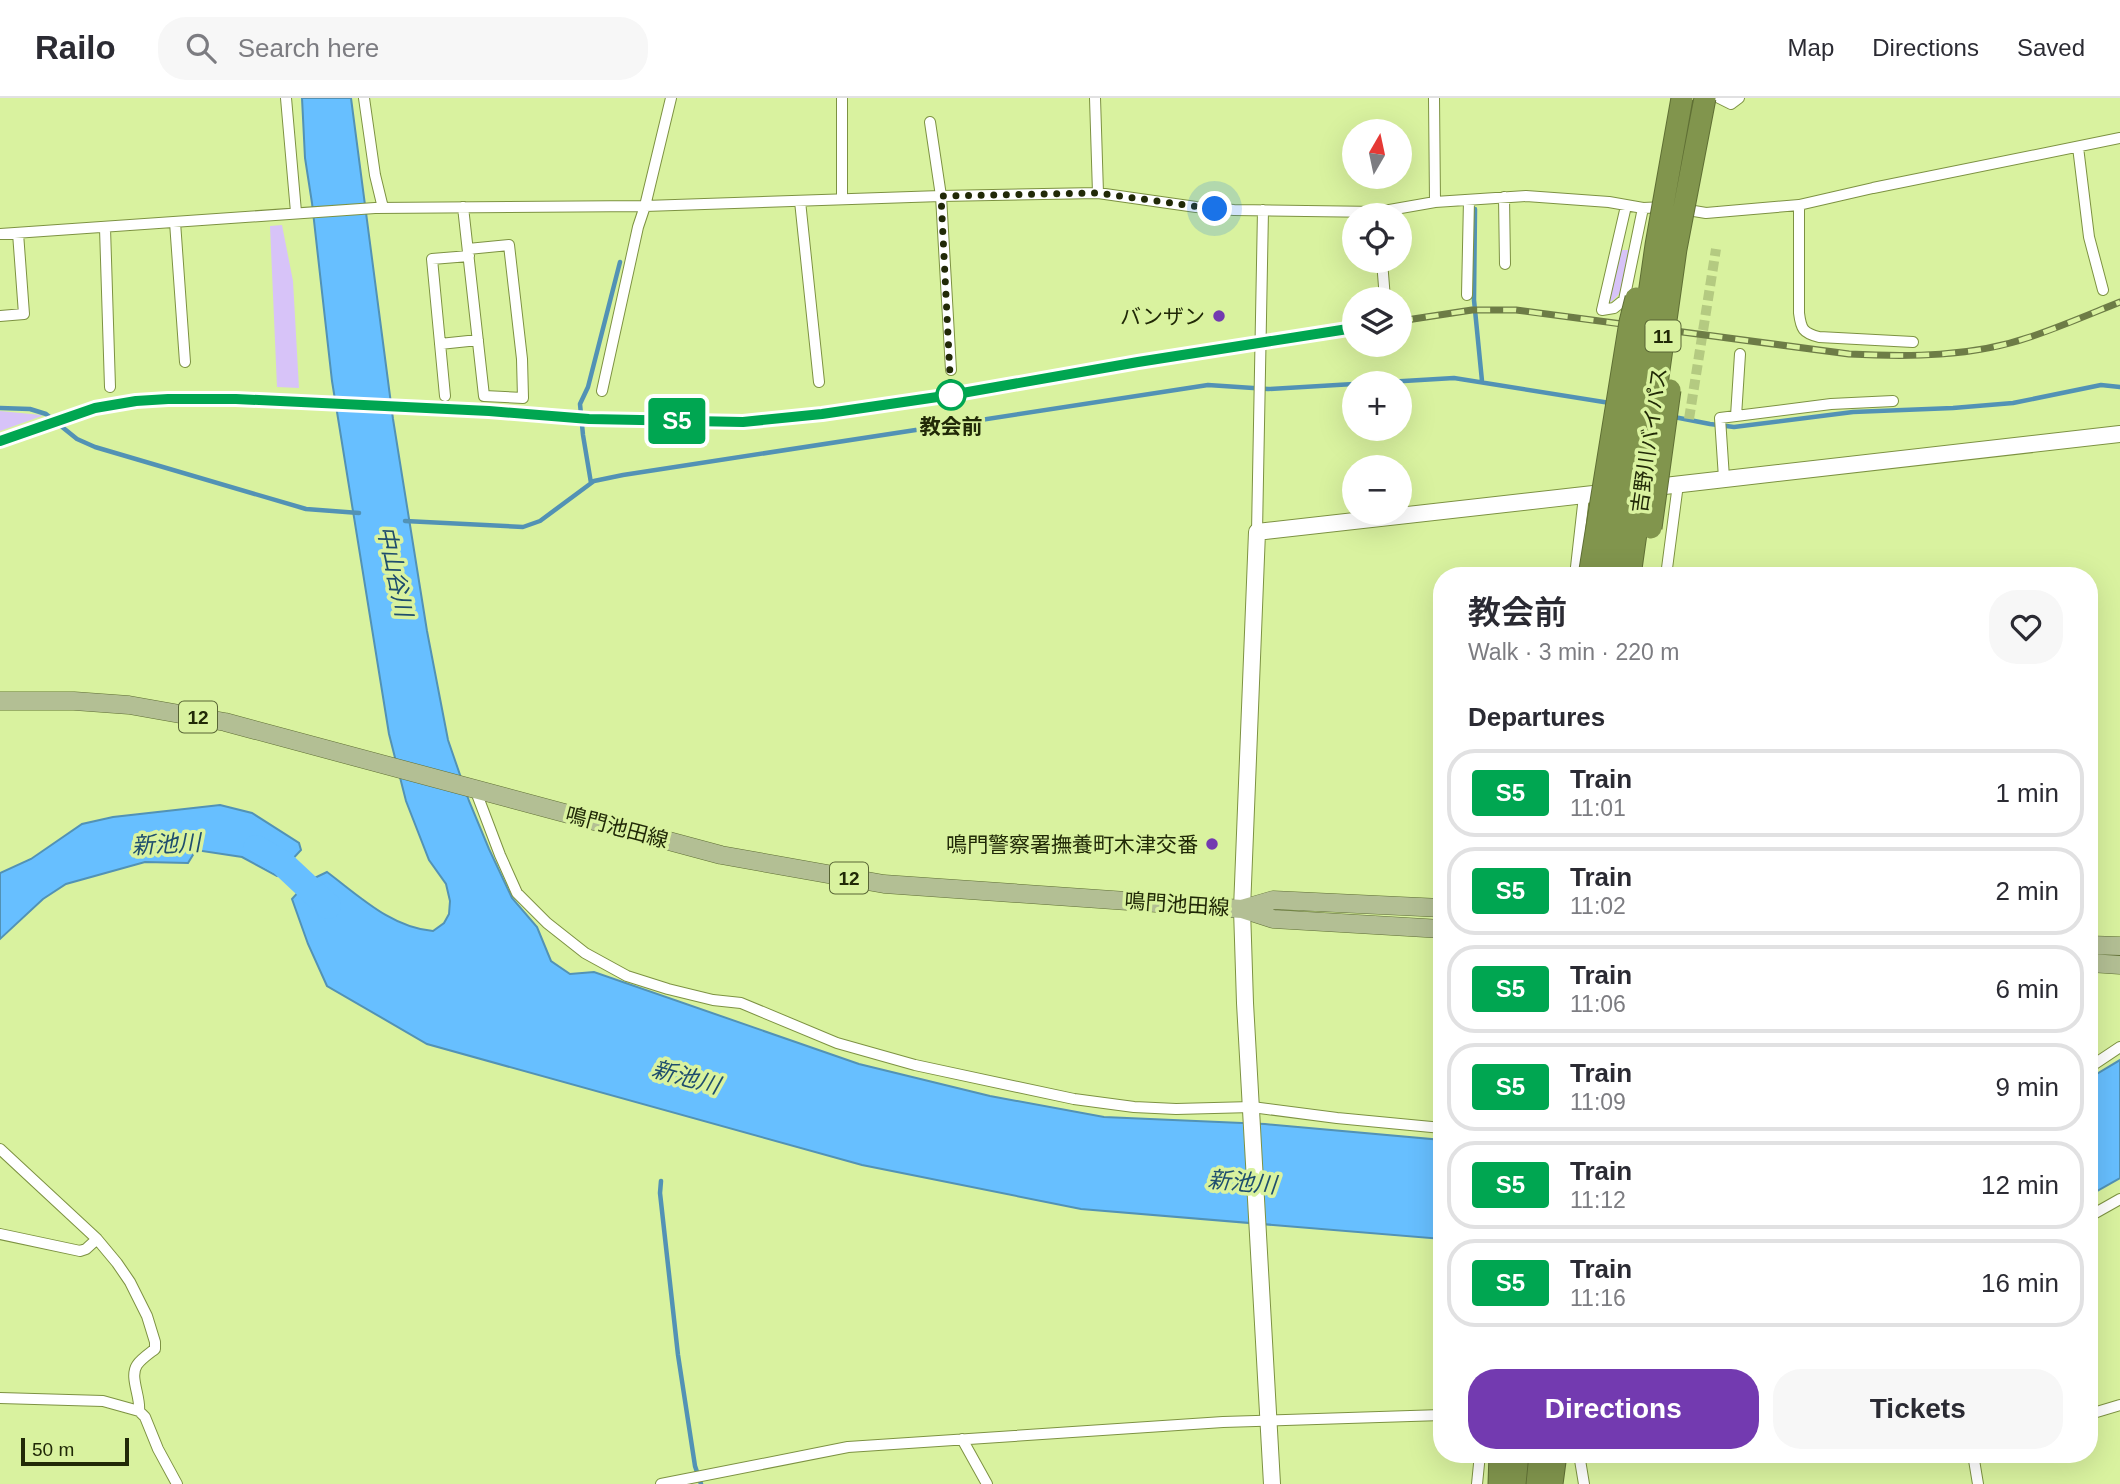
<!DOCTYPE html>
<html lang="en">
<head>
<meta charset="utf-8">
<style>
	:root { --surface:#fff; --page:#f7f7f7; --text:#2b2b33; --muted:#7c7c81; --line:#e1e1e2; --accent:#733ab0 }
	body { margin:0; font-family:Helvetica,"Noto Sans JP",sans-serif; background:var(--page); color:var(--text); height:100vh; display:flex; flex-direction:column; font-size:26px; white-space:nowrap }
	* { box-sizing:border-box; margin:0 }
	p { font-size:23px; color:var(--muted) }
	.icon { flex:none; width:38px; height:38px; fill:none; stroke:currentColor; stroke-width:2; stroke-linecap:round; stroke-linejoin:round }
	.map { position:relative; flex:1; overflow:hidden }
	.drawer { position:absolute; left:1433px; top:469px; width:665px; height:896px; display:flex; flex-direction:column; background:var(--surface); border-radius:28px; box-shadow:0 7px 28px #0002 }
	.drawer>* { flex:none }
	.badge { padding:0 14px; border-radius:5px; font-size:24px; line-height:46px }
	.needle { width:46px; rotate:9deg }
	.tools { position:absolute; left:1342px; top:21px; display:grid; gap:14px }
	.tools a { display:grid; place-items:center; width:70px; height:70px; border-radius:50%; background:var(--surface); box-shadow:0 7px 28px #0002; font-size:35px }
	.scale { position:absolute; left:21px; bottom:18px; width:108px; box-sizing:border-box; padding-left:7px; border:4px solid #212907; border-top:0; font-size:19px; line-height:24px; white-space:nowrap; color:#212907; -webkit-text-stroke:5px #d9f29f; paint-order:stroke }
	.you { position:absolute; width:35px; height:35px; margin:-18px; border:5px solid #fff; border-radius:50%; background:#1a73e8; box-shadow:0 0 0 10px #1a73e833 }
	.map>.badge { position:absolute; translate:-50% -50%; box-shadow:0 0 0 4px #fff }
	h2 { padding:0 35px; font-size:26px; line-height:63px }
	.round { display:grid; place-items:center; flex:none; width:74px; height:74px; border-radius:28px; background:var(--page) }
	.headline { display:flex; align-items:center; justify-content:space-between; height:119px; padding:0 35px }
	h1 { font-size:33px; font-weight:600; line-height:52px }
	.cta { display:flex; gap:14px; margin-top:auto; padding:14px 35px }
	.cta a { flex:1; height:80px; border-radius:28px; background:var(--accent); color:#fff; font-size:28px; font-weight:600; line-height:80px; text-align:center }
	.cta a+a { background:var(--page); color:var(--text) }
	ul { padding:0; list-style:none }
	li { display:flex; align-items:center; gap:21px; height:88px; margin:0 14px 10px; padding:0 21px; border:4px solid var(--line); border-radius:28px }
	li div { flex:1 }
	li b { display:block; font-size:26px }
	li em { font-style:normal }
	li .badge { min-width:77px; font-weight:700; text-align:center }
	header { display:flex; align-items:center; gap:42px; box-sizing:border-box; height:98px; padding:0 35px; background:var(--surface); border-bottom:2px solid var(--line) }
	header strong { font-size:33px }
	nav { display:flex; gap:38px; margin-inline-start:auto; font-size:24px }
	.search { width:490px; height:63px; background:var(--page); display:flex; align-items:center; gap:18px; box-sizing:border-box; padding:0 24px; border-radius:28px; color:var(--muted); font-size:26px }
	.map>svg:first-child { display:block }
	.green { fill:#d7c3f8 }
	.water { fill:#67bfff; stroke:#5292b5; stroke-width:2 }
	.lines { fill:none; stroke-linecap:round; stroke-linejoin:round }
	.stream { stroke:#5292b5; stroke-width:4.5 }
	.river { stroke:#67bfff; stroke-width:26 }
	.street-tunnel { stroke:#b4ca81; stroke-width:10; stroke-dasharray:10 5; stroke-linecap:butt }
	.street-casing { stroke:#7d9242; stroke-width:12 }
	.secondary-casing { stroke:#7d9242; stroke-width:18 }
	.primary-casing { stroke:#5f6f34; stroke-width:19 }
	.highway-casing { stroke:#5f6f34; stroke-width:23 }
	.street { stroke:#fff; stroke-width:10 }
	.secondary { stroke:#fff; stroke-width:16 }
	.primary { stroke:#b3bf94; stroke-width:18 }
	.highway { stroke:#81954d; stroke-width:21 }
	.rail-casing { stroke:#6d7c46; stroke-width:7 }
	.rail { stroke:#d9f29f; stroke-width:4.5; stroke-dasharray:13; stroke-linecap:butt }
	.highway-bridge-casing { stroke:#5f6f34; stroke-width:23; stroke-linecap:butt }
	.highway-bridge { stroke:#81954d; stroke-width:21 }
	.line-casing { stroke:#fff; stroke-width:16 }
	.line { stroke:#00a651; stroke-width:10 }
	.walk { stroke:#212907; stroke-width:7; stroke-dasharray:0 12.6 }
	.poi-dot { fill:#733ab0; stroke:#d9f29f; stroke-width:2.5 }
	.stop-dot { fill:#fff; stroke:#00a651; stroke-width:3.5 }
	.labels { text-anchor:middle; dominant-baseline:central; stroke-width:7; stroke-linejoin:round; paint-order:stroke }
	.shield { fill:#d9f29f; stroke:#586535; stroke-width:2 }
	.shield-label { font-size:19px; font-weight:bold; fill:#212907 }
	.poi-label { font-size:21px; fill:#212907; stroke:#d9f29f; text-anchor:end }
	.stop-label { font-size:21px; font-weight:bold; fill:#212907; stroke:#d9f29f }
	.street-label { font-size:21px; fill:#212907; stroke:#d9f29f }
	.water-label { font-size:23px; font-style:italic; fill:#1e4d6d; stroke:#d9f29f }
</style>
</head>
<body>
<header>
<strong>Railo</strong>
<div class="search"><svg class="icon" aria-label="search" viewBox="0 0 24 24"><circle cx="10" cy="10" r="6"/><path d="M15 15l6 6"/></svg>Search here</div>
<nav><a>Map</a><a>Directions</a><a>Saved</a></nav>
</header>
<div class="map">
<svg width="2120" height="1386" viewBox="0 0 2120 1386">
	<rect width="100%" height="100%" fill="#d9f29f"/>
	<!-- green -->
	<path class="green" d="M282 127 293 183 299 290 277 289 270 128Z
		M1621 152H1630C1626 171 1627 199 1606 206Z
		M0 313 41 317 42 318 0 333Z"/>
	<!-- water -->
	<path class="water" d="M302 0H351L393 321 427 533 448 642 469 703 489 751 512 800 537 829 551 863 570 876 594 874 859 966 990 998 1104 1019 1265 1026 1442 1042V1141L1081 1111 862 1067 427 946 327 888 308 846 292 801 308 783 327 774C359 798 392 830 433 833L444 825 449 816 450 803 446 786 429 762 406 703 389 636 332 283 312 105 305 60Z
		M220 707 252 715 299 745 301 752 277 778 242 759 196 752 188 765 145 764 66 786 43 801 0 841V775L31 761 82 726 113 719Z
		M2120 962V1080L2090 1097V980Z"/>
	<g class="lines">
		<!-- stream -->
		<path class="stream" d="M1475 111 1474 202 1482 283
			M0 310 30 311 46 316 77 341 95 349 306 411 359 415
			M1674 319 1710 326 1734 329 1853 314 1953 310 2013 305 2101 287 2120 289
			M591 385 583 337 580 306 588 289 620 164
			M405 423 523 429 540 423 594 383 623 377 1208 287 1268 291 1454 280 1610 305
			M661 1083 660 1095 678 1257 695 1368 701 1386"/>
		<!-- river -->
		<path class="river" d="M256 750 282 765 328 808"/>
		<!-- street-tunnel -->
		<path class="street-tunnel" d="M1689 321 1716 151"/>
		<defs>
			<path id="street" d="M286 0 296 114
				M364 0 375 77 383 110
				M842 0V101
				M1095 0 1098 95
				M1434 0 1435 104
				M1719 0 1731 6 1739 0
				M930 24 941 98 951 272
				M2078 49 2089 139 2103 192
				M1504 99 1505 166
				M800 103 819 284
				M1799 107V215C1801 231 1803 235 1819 239L1913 244
				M1626 108 1602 212 1614 210 1624 202 1643 110
				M463 109 484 298 523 300 522 261 509 147 468 151
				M1682 111 1706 115 1799 107 1873 90 2120 40
				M175 124 185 264
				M105 130 110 289
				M0 136 375 110 645 108 941 98 1098 95 1196 109 1234 112 1378 114 1435 104 1526 98 1609 104 1643 110 1666 109
				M1382 163 1385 201
				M1467 197 1469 102
				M0 218 24 216 18 135
				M440 246 478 242
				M602 293 638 129 645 108 671 0
				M445 298 432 161 469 158
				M1736 318 1831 306 1893 303
				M1724 380 1720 320 1736 318 1740 256
				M1257 434 1263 112
				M1575 478 1584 398
				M1666 478 1678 386
				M475 691 500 757 517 795 547 825 585 855 627 878 668 891 713 902 741 905 837 945 915 967 1074 1001 1134 1009 1176 1011 1252 1009 1337 1020 1442 1030
				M2090 969 2120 949
				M0 1051 97 1141 117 1165 130 1184 147 1218 155 1244V1251C150 1255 141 1261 137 1267 129 1279 141 1299 139 1313
				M2090 1118 2120 1101
				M0 1136 80 1153 86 1151 97 1141
				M0 1300 103 1303 139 1313 145 1319 158 1351 177 1386
				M2090 1316 2120 1307
				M962 1341 987 1386
				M1579 1356 1584 1386
				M1973 1356 1978 1386
				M661 1386 848 1349 1223 1324 1442 1317
				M1477 1386 1480 1356"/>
			<path id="secondary" d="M1647 390 2120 336
				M1272 1386 1245 905 1242 811 1257 434 1611 394"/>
			<path id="primary" d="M0 603H74L129 607 225 624 721 757 884 786 1242 811 1273 821 1442 831
				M1242 811 1273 802 1442 810
				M2090 847 2120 848
				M2090 865 2120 867"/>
			<path id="highway" d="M1499 1386 1500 1356
				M1515 1386 1518 1356
				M1537 1386 1540 1356
				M1552 1386 1556 1356"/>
		</defs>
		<!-- street casing -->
		<use href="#street" class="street-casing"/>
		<!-- secondary casing -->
		<use href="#secondary" class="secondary-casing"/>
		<!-- primary casing -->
		<use href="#primary" class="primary-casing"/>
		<!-- highway casing -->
		<use href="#highway" class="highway-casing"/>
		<!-- street -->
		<use href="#street" class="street"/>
		<!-- secondary -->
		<use href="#secondary" class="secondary"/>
		<!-- primary -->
		<use href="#primary" class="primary"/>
		<!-- highway -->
		<use href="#highway" class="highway"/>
		<defs>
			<path id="rail" d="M1400 223 1472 212H1516L1849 256C1909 259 1972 259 2030 239 2060 229 2090 216 2120 204
				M0 343 95 310 136 303 168 301H236L490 313 588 321 743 324 822 316 951 297 1138 264 1354 230"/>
		</defs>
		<!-- rail casing -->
		<use href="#rail" class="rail-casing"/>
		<!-- rail -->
		<use href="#rail" class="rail"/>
		<defs>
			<path id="highway-bridge" d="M1651 430 1670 292
				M1589 478 1630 224 1636 200
				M1609 478 1656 147 1682 0
				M1630 478 1676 151 1705 0"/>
		</defs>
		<!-- highway-bridge casing -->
		<use href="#highway-bridge" class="highway-bridge-casing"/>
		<!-- highway-bridge -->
		<use href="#highway-bridge" class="highway-bridge"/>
	</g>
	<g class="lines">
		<defs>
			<path id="line" d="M0 343 95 310 136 303 168 301H236L489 313 589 321 743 324 822 316 951 297 1138 264 1354 230"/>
		</defs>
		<!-- line casing -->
		<use href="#line" class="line-casing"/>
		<!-- line -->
		<use href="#line" class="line"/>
		<!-- walk -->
		<path class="walk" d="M951 297 941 98 1098 95 1215 111"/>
	</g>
	<!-- markers -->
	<g class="poi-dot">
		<circle cx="1219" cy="218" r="7"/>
		<circle cx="1212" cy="746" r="7"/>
	</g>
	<circle class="stop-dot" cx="951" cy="297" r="14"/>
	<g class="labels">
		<!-- shield labels -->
		<g class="shield">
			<rect x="1645.5" y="222.5" width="35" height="31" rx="5"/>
			<rect x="179" y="603.5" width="38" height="31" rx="5"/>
			<rect x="830" y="764.5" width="38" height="31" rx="5"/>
		</g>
		<g class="shield-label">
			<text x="1663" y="238">11</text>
			<text x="198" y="619">12</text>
			<text x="849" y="780">12</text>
		</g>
		<!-- poi labels -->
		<g class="poi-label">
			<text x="1205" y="218">バンザン</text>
			<text x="1198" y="746">鳴門警察署撫養町木津交番</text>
		</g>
		<!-- stop labels -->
		<g class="stop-label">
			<text x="951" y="328">教会前</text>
		</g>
		<!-- street labels -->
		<g class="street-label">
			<text transform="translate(1649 342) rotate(-82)">吉野川バイパス</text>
			<text transform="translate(617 729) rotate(15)">鳴門池田線</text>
			<text transform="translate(1177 806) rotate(4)">鳴門池田線</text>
		</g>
		<!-- water labels -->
		<g class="water-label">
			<text transform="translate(395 473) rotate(78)">中山谷川</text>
			<text transform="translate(166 746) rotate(-3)">新池川</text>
			<text transform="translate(686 979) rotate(15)">新池川</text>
			<text transform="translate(1242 1084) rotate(5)">新池川</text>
		</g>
	</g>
</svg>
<div class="tools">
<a><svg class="needle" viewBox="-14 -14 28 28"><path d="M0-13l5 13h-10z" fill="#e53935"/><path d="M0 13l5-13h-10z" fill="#7c7c81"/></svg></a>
<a><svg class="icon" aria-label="locate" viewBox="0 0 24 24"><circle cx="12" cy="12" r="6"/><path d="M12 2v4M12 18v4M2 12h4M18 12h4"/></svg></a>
<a><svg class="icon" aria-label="layers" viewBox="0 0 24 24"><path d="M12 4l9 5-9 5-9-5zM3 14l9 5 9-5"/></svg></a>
<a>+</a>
<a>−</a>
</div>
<div class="scale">50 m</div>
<div class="you" style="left:1215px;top:111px"></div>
<b class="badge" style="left:677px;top:323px;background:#00a651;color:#fff">S5</b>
<section class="drawer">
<div class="headline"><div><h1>教会前</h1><p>Walk · 3 min · 220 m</p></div><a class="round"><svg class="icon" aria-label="heart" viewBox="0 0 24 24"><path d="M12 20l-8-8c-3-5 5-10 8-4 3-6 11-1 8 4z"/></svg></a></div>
<h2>Departures</h2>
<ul>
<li><span class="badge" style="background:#00a651;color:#fff">S5</span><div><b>Train</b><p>11:01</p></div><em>1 min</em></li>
<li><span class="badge" style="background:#00a651;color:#fff">S5</span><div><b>Train</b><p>11:02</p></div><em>2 min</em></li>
<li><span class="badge" style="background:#00a651;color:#fff">S5</span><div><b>Train</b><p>11:06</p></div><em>6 min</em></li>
<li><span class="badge" style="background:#00a651;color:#fff">S5</span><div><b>Train</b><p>11:09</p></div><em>9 min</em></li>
<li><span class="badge" style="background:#00a651;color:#fff">S5</span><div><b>Train</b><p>11:12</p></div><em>12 min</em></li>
<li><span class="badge" style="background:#00a651;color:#fff">S5</span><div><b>Train</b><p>11:16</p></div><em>16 min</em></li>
</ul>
<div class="cta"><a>Directions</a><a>Tickets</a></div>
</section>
</div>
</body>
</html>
